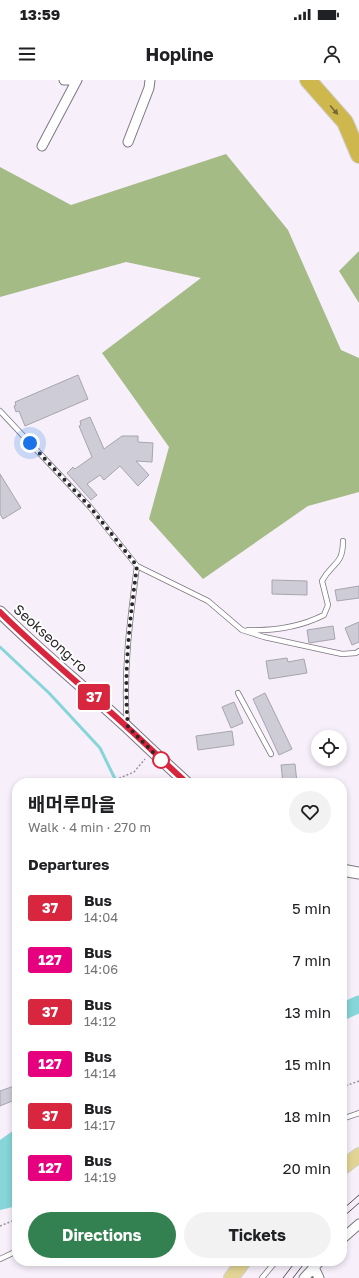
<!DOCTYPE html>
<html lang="en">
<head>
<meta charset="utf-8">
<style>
	:root { --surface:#fff; --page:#f2f2f2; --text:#202124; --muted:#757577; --accent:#338150 }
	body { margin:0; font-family:"Golos Text","Noto Sans KR",sans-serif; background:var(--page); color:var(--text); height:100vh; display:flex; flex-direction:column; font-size:15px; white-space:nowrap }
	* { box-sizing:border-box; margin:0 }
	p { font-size:13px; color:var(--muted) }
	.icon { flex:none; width:22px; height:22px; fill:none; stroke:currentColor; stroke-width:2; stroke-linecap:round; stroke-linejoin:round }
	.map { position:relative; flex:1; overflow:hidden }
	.details { position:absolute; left:12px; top:698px; width:335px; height:488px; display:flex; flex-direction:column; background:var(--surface); border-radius:16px; box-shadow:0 2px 6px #0003 }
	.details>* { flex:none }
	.badge { padding:0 8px; border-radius:3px; font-size:14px; line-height:26px }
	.controls { position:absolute; left:311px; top:650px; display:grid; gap:8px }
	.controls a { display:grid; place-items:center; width:36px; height:36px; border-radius:50%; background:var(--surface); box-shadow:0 2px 6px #0003; font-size:20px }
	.you { position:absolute; width:20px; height:20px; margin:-10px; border:3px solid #fff; border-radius:50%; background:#1a73e8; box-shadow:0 0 0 6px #1a73e833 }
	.map>.badge { position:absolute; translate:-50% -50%; box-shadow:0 0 0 2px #fff }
	h2 { padding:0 16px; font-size:15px; line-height:36px }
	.round { display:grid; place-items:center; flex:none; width:42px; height:42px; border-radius:21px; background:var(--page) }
	.overview { display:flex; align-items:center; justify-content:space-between; height:68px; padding:0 16px }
	h1 { font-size:19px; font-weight:700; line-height:30px }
	.primary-button { display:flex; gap:8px; margin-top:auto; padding:8px 16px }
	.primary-button a { flex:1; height:46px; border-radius:24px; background:var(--accent); color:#fff; font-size:16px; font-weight:700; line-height:46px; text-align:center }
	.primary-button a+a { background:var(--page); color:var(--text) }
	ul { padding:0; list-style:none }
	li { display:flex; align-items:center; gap:12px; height:52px; padding:0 16px }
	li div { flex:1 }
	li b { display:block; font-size:15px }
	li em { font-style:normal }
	li .badge { min-width:44px; font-weight:700; text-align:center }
	.status { display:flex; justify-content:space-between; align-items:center; height:28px; padding:0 20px; background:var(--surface); direction:ltr }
	.status svg { height:11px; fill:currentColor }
	header { display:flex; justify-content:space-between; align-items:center; height:52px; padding:0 16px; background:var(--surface); font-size:18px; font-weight:700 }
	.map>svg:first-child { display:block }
	.forest { fill:#a4bb85 }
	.water { fill:#86d5d8 }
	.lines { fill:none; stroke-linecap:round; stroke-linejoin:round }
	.stream { stroke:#86d5d8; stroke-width:3 }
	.river { stroke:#86d5d8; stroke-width:17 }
	.building { fill:#cdccd7; stroke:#a6a5b0 }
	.service-casing { stroke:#7e7781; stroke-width:6 }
	.minor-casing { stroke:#7e7781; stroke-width:11 }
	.tertiary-casing { stroke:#7e7781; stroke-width:13 }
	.primary-casing { stroke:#d0d0d1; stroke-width:16 }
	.motorway-casing { stroke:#d0d0d1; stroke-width:18 }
	.path { stroke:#9b959d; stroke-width:1.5; stroke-dasharray:2 2; stroke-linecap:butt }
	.service { stroke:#fff; stroke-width:4.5 }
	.minor { stroke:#fff; stroke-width:9 }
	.tertiary { stroke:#fff; stroke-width:11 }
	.primary { stroke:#e2d494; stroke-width:14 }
	.motorway { stroke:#ceb74c; stroke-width:16 }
	.tram { stroke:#534f54; stroke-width:1 }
	.oneway { fill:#74683a }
	.line-casing { stroke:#fff; stroke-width:9 }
	.line { stroke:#d7263d; stroke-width:6 }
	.walk { stroke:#2b282c; stroke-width:4; stroke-dasharray:0 7.2 }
	.stop-dot { fill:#fff; stroke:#d7263d; stroke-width:2 }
	.labels { text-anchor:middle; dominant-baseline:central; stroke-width:3.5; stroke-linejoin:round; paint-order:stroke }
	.street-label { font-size:14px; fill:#2b282c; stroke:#fff }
</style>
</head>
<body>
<div class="status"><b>13:59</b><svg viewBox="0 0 49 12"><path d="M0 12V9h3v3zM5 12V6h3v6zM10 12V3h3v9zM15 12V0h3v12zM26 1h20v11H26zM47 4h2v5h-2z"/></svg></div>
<header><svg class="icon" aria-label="menu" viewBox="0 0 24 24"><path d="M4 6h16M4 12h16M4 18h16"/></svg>Hopline<svg class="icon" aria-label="person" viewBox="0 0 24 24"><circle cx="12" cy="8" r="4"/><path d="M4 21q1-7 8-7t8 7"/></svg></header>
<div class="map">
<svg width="359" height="1198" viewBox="0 0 359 1198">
	<rect width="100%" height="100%" fill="#f7effa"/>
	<!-- forest -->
	<path class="forest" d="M226 74 288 150 341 270 359 278V412L308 426 203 499 149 439 169 367 102 273 201 198 126 182 0 217V87L71 125Z
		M359 171V223L339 191Z"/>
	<!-- water -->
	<path class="water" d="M17 1048V1126L0 1130V1060Z"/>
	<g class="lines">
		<!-- stream -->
		<path class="stream" d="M0 567 49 613 100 668 117 703
			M342 919 352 927"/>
		<!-- river -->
		<path class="river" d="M342 932 359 924"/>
	</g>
	<!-- building -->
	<path class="building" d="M78 295 88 319 25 346 19 331 16 332 14 326 16 325 15 322Z
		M90 337 104 369 122 356H138V362L153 363 152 382 136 381 149 395 138 406 120 386 104 400 100 395 87 404 97 415 91 420 67 393 73 387 75 389 92 377 79 346 81 345 80 341Z
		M0 394 21 428 3 439 0 434Z
		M272 500 307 501V515L272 514Z
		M359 506V518L337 521 335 510Z
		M359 542V562L352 565 345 548Z
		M333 546 335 559 309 563 307 550Z
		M287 578 288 582 304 579 307 593 269 599 266 581Z
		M265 613 292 669 279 675 253 619Z
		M234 622 243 643 231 648 222 627Z
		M232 651 234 665 198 670 196 656Z
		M295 684 297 703H283L281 685Z
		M17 1005V1019L0 1026V1011Z"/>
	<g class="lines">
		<defs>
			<path id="service" d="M0 331 90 427 137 486 208 521 242 550 264 557 342 574 356 573 359 571
				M248 550C274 551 300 547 324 535L328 525 322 501C332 482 343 486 343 461
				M238 613 271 674
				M127 646C123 592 130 539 137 486
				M342 1039 359 1033
				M0 1179 17 1171
				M262 1198 276 1181"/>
			<path id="minor" d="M64 0H70
				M128 62 149 8 150 0
				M42 66 77 0
				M342 1159 359 1144
				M312 1183 319 1198
				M304 1198 320 1181"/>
			<path id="tertiary" d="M0 532C40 572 85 608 127 647 147 666 167 685 187 703
				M342 790 359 793"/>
			<path id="primary" d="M342 1088 359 1075
				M231 1198 244 1181"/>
			<path id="motorway" d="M308 0 345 42 359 75"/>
		</defs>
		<!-- service casing -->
		<use href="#service" class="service-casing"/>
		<!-- minor casing -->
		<use href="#minor" class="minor-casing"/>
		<!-- tertiary casing -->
		<use href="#tertiary" class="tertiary-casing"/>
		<!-- primary casing -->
		<use href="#primary" class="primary-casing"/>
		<!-- motorway casing -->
		<use href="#motorway" class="motorway-casing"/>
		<!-- path -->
		<path class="path" d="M108 703 134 692 145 679
			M342 1007 359 1001
			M0 1146 17 1139"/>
		<!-- service -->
		<use href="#service" class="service"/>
		<!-- minor -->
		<use href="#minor" class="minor"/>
		<!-- tertiary -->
		<use href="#tertiary" class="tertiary"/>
		<!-- primary -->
		<use href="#primary" class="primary"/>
		<!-- motorway -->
		<use href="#motorway" class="motorway"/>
		<!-- tram -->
		<path class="tram" d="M342 1130 359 1115
			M342 1138 359 1123
			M283 1198 296 1181
			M293 1198 306 1181"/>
	</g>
	<!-- one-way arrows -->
	<defs><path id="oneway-solid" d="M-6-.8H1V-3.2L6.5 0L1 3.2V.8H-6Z"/></defs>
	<use class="oneway" href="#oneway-solid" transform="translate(334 30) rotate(49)"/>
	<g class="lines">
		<defs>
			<path id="line" d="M0 532C40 572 85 608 127 647 147 665 167 685 187 703"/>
		</defs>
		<!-- line casing -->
		<use href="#line" class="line-casing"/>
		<!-- line -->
		<use href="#line" class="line"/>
		<!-- walk -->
		<path class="walk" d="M30 363 90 427 137 486C130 539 123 593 128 647L161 680"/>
	</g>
	<!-- markers -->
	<circle class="stop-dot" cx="161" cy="680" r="8"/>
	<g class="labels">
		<!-- street labels -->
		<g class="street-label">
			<text transform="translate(51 558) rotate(42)">Seokseong-ro</text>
		</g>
	</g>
</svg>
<div class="controls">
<a><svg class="icon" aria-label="locate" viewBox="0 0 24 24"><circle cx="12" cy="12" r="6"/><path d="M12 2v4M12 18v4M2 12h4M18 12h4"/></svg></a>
</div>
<div class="you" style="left:30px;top:363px"></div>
<b class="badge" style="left:94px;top:617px;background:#d7263d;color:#fff">37</b>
<section class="details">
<div class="overview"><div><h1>배머루마을</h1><p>Walk · 4 min · 270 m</p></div><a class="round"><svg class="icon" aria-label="heart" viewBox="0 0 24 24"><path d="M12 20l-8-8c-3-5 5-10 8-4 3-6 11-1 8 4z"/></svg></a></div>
<h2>Departures</h2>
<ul>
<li><span class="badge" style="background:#d7263d;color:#fff">37</span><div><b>Bus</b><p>14:04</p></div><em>5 min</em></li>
<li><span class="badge" style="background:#e6007e;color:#fff">127</span><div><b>Bus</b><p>14:06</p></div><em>7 min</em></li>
<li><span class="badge" style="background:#d7263d;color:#fff">37</span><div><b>Bus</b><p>14:12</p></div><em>13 min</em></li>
<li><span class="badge" style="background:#e6007e;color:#fff">127</span><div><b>Bus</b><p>14:14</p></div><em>15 min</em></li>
<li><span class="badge" style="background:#d7263d;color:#fff">37</span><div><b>Bus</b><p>14:17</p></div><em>18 min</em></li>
<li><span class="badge" style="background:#e6007e;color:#fff">127</span><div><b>Bus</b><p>14:19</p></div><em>20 min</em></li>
</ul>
<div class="primary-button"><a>Directions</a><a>Tickets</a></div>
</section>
</div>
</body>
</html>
